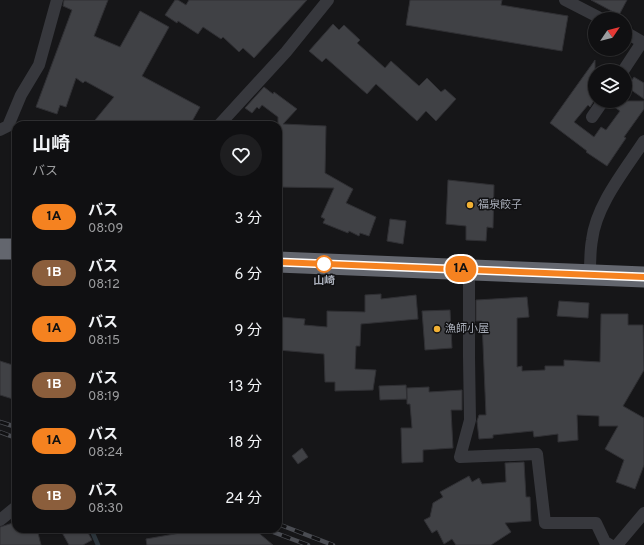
<!DOCTYPE html>
<html lang="ja">
<head>
<meta charset="utf-8">
<style>
	:root { --surface:#101012; --page:#1e1e20; --text:#f1f3f6; --muted:#9c9d9f; --line:#303032 }
	body { margin:0; font-family:Overpass,"Noto Sans JP",sans-serif; background:var(--page); color:var(--text); height:100vh; display:flex; flex-direction:column; font-size:15px; white-space:nowrap }
	* { box-sizing:border-box; margin:0 }
	p { font-size:13px; color:var(--muted) }
	.icon { flex:none; width:22px; height:22px; fill:none; stroke:currentColor; stroke-width:2; stroke-linecap:round; stroke-linejoin:round }
	.map { position:relative; flex:1; overflow:hidden }
	.side { position:absolute; left:12px; top:121px; width:270px; height:412px; display:flex; flex-direction:column; background:var(--surface); border-radius:12px; box-shadow:0 1px 3px #0004,0 0 0 1px var(--line) }
	.side>* { flex:none }
	.badge { padding:0 8px; border-radius:13px; font-size:14px; line-height:26px }
	.needle { width:26px; rotate:55deg }
	.tools { position:absolute; left:588px; top:12px; display:grid; gap:8px }
	.tools a { display:grid; place-items:center; width:44px; height:44px; border-radius:50%; background:var(--surface); box-shadow:0 1px 3px #0004,0 0 0 1px var(--line); font-size:20px }
	.map>.badge { position:absolute; translate:-50% -50%; box-shadow:0 0 0 2px #fff }
	.round { display:grid; place-items:center; flex:none; width:42px; height:42px; border-radius:21px; background:var(--page) }
	.overview { display:flex; align-items:center; justify-content:space-between; height:68px; padding:0 20px }
	h1 { font-size:19px; font-weight:700; line-height:30px }
	ul { padding:0; list-style:none }
	li { display:flex; align-items:center; gap:12px; height:56px; padding:0 20px }
	li div { flex:1 }
	li b { display:block; font-size:15px }
	li em { font-style:normal }
	li .badge { min-width:44px; font-weight:700; text-align:center }
	.map>svg:first-child { display:block }
	.lines { fill:none; stroke-linecap:round; stroke-linejoin:round }
	.stream { stroke:#2c353c; stroke-width:4.5 }
	.building { fill:#404145; stroke:#303034 }
	.street { stroke:#37383d; stroke-width:12 }
	.highway { stroke:#63666e; stroke-width:21 }
	.rail-casing { stroke:#4a4c52; stroke-width:4.5 }
	.rail { stroke:#111113; stroke-width:3; stroke-dasharray:9; stroke-linecap:butt }
	.line-casing { stroke:#fff; stroke-width:9 }
	.line { stroke:#f58220; stroke-width:6 }
	.poi-dot { fill:#f2b134; stroke:#111113; stroke-width:1.5 }
	.stop-dot { fill:#fff; stroke:#f58220; stroke-width:2 }
	.labels { text-anchor:middle; dominant-baseline:central; stroke-width:3; stroke-linejoin:round; paint-order:stroke }
	.poi-label { font-size:11px; fill:#a8adb8; stroke:#111113; text-anchor:start }
	.stop-label { font-size:11px; font-weight:bold; fill:#a8adb8; stroke:#111113 }
</style>
</head>
<body>
<div class="map">
<svg width="644" height="545" viewBox="0 0 644 545">
	<rect width="100%" height="100%" fill="#161618"/>
	<g class="lines">
		<!-- stream -->
		<path class="stream" d="M91 529 98 545"/>
	</g>
	<!-- building -->
	<path class="building" d="M64 0H108L94 36 120 47 140 11 169 27 142 76 200 107 190 125H91L114 97 85 81 83 83 76 78 66 107 60 105 57 114 36 107 72 10 63 6Z
		M175 0H178L186 5 189 0H307L254 58 243 48 239 52 223 37 221 39 203 27 198 34 178 21 177 23 165 15Z
		M410 0H502L501 5 568 16 562 51 406 25Z
		M591 0H627L619 15Z
		M333 24 339 30 344 25 360 40 357 43 385 68 391 61 419 86 427 78 441 92 445 89 456 99 436 121 426 111 417 121 376 84 367 94 326 58 322 62 309 51Z
		M595 60V99L590 107 588 105 574 122 594 137 601 127 606 130 620 111 610 104V101H644V109L624 137 626 138 607 166 586 152 587 151 550 123Z
		M634 77 644 83V99L627 87Z
		M264 87 273 94 274 92 297 109 283 124 326 126 325 173 353 189 346 203 376 217 369 236 360 233 359 236 349 231 348 233 323 223 325 219 321 217 334 188 278 187V117L262 105 259 109 257 107 252 113 245 108Z
		M448 180 494 185 493 228 487 227 486 241 466 240V226L446 224Z
		M390 219 406 221 403 244 387 241Z
		M381 294V299L416 295 418 319 361 324 360 346H356L355 369 376 370 373 390 335 391V382H325L324 354 278 350 280 317 305 319 304 325 327 327V311L365 312V295Z
		M527 297 529 317 517 318V367L522 366V371L545 370V366H564V360L600 362 601 314H628V325H643L644 370 623 406 644 418V465L635 489 616 482 624 460 605 449 618 426H599V416L577 415 578 440 558 442V434L534 437 533 431 493 435V438L479 439 477 421 479 415H486L482 321H476V300Z
		M559 301 589 303 588 318 557 316Z
		M450 310 452 348 425 350 422 311Z
		M0 361 16 366V400L0 395Z
		M406 385 407 399 380 400 379 386Z
		M429 387V392L462 390V410H451L453 448 423 450V462L402 463 401 428H412L410 404H407V388Z
		M302 448 308 457 298 464 292 456Z
		M524 462 526 497H530L531 521 505 523 511 532 491 545H456L452 539 444 544 437 530 432 533 424 520 430 517 433 503 443 497 440 492 469 476 472 482 479 478 482 484 506 482 505 463Z
		M16 522V529H37L41 545H0V527Z
		M60 529H86L92 540 83 545H69Z
		M203 529H254L273 545H147L146 539Z"/>
	<g class="lines">
		<!-- street -->
		<path class="street" d="M565 0 602 19
			M625 32 644 43
			M623 71 642 42
			M592 117 603 101
			M219 125 286 52 328 0
			M0 130 8 126 21 95 39 65 57 0
			M469 269V357L470 420 460 457 537 454 545 523H596L605 542 610 545
			M590 274C590 263 590 251 592 240 596 205 625 170 644 141
			M0 520 16 507
			M617 545 644 513"/>
		<!-- highway -->
		<path class="highway" d="M0 249H16
			M278 262 644 277"/>
		<defs>
			<path id="rail" d="M0 422 16 427
				M0 432 16 438
				M278 524 333 545
				M265 529 308 545"/>
		</defs>
		<!-- rail casing -->
		<use href="#rail" class="rail-casing"/>
		<!-- rail -->
		<use href="#rail" class="rail"/>
	</g>
	<g class="lines">
		<defs>
			<path id="line" d="M278 262 644 277"/>
		</defs>
		<!-- line casing -->
		<use href="#line" class="line-casing"/>
		<!-- line -->
		<use href="#line" class="line"/>
	</g>
	<!-- markers -->
	<g class="poi-dot">
		<circle cx="470" cy="205" r="4"/>
		<circle cx="437" cy="329" r="4"/>
	</g>
	<circle class="stop-dot" cx="324" cy="264" r="8"/>
	<g class="labels">
		<!-- poi labels -->
		<g class="poi-label">
			<text x="478" y="205">福泉餃子</text>
			<text x="445" y="329">漁師小屋</text>
		</g>
		<!-- stop labels -->
		<g class="stop-label">
			<text x="324" y="281">山崎</text>
		</g>
	</g>
</svg>
<div class="tools">
<a><svg class="needle" viewBox="-14 -14 28 28"><path d="M0-13l5 13h-10z" fill="#e53935"/><path d="M0 13l5-13h-10z" fill="#9c9d9f"/></svg></a>
<a><svg class="icon" aria-label="layers" viewBox="0 0 24 24"><path d="M12 4l9 5-9 5-9-5zM3 14l9 5 9-5"/></svg></a>
</div>
<b class="badge" style="left:461px;top:269px;background:#f58220;color:#111">1A</b>
<section class="side">
<div class="overview"><div><h1>山崎</h1><p>バス</p></div><a class="round"><svg class="icon" aria-label="heart" viewBox="0 0 24 24"><path d="M12 20l-8-8c-3-5 5-10 8-4 3-6 11-1 8 4z"/></svg></a></div>
<ul>
<li><span class="badge" style="background:#f58220;color:#111">1A</span><div><b>バス</b><p>08:09</p></div><em>3 分</em></li>
<li><span class="badge" style="background:#8b5e3c;color:#fff">1B</span><div><b>バス</b><p>08:12</p></div><em>6 分</em></li>
<li><span class="badge" style="background:#f58220;color:#111">1A</span><div><b>バス</b><p>08:15</p></div><em>9 分</em></li>
<li><span class="badge" style="background:#8b5e3c;color:#fff">1B</span><div><b>バス</b><p>08:19</p></div><em>13 分</em></li>
<li><span class="badge" style="background:#f58220;color:#111">1A</span><div><b>バス</b><p>08:24</p></div><em>18 分</em></li>
<li><span class="badge" style="background:#8b5e3c;color:#fff">1B</span><div><b>バス</b><p>08:30</p></div><em>24 分</em></li>
</ul>
</section>
</div>
</body>
</html>
